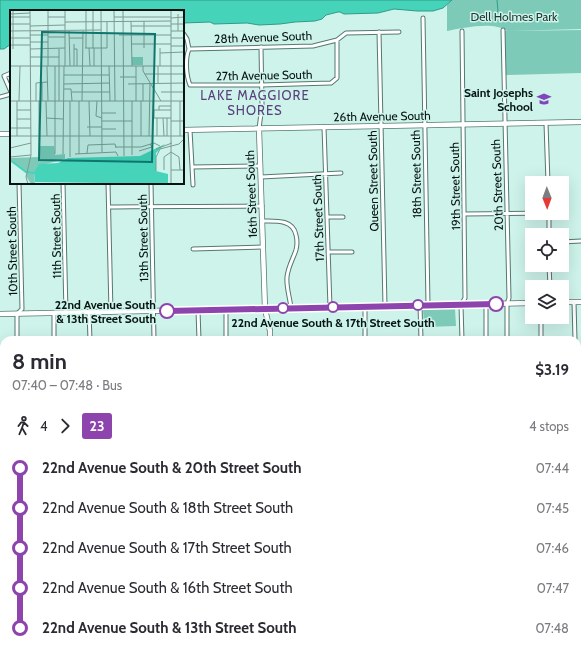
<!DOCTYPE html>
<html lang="en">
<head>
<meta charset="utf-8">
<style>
	:root { --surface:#fff; --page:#f2f2f3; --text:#2b2b33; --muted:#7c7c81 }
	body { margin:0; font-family:Cabin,sans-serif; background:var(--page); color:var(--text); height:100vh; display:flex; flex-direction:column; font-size:15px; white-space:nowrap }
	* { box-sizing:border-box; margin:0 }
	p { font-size:13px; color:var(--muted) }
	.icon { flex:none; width:22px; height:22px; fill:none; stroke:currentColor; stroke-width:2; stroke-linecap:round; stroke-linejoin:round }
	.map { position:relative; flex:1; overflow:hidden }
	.side { position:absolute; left:0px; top:336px; width:581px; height:320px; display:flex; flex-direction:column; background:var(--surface); border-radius:12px 12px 0 0; box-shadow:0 4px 16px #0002 }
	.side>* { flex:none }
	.badge { padding:0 8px; border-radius:3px; font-size:14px; line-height:26px }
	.needle { width:26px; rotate:179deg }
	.fabs { position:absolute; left:525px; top:176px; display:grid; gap:8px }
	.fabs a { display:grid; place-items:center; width:44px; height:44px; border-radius:0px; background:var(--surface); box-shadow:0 4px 16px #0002; font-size:20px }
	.map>.badge { position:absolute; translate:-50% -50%; box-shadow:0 0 0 2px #fff }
	.legs { display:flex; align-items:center; gap:6px; height:44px; padding:0 12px; font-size:13px }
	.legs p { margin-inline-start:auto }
	.summary { display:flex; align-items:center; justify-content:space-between; height:68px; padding:0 12px }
	h1 { font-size:22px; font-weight:700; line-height:30px }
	ul { padding:0 12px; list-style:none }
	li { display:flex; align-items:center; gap:14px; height:40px; font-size:15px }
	li i { display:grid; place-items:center; width:6px; height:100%; margin:0 5px; background:currentColor }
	li i::after { content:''; width:10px; height:10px; margin:-5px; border:3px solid; border-radius:50%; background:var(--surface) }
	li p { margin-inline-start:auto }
	li:first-child i { background:linear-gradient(#0000 50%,currentColor 0) }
	li:last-child i { background:linear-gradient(currentColor 50%,#0000 0) }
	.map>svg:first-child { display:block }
	.green { fill:#7dcab9 }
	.water { fill:#45d4ba; stroke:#329a87 }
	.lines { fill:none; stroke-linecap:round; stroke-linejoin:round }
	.stream { stroke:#329a87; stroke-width:1 }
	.street-casing { stroke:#557870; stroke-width:5 }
	.secondary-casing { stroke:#557870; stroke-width:6 }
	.street { stroke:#fff; stroke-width:3 }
	.secondary { stroke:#fff; stroke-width:4.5 }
	.line-1-casing { stroke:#fff; stroke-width:9 }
	.line-1 { stroke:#8e44ad; stroke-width:6 }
	.stop-1-dot { fill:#fff; stroke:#8e44ad; stroke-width:2 }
	.labels { text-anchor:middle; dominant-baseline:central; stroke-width:3; stroke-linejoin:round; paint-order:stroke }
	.park-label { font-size:12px; fill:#203732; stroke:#cdf3ea }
	.street-label { font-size:12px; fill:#071411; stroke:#cdf3ea }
	.poi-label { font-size:12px; font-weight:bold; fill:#071411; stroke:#cdf3ea; text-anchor:end }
	.stop-label { font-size:12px; font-weight:bold; fill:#071411; stroke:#cdf3ea; text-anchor:end }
	.neighbourhood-label { font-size:13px; letter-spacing:1px; fill:#5a407c; stroke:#cdf3ea }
	.inset-river { fill:none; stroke:#45d4ba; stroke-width:2 }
	.inset-road { fill:none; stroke:#7e9a93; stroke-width:1 }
	.view { fill:#0f766e; fill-opacity:0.15; stroke:#0f766e; stroke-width:2 }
	.inset-edge { fill:none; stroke:#071411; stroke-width:2 }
</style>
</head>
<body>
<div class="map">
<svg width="581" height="656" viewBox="0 0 581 656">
	<rect width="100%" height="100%" fill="#cdf3ea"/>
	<!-- green -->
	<path class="green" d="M452 0H581V29L507 31C493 21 463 28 447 31V5Z
		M581 30V73L506 75 505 31Z
		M423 309H455L456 326 424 327Z"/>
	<!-- water -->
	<path class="water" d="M0 0H452L443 8 433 11H417L394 9 378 13 344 14 340 12H338L326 15 322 19 315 21 295 22 280 24 259 25 247 23 214 24 210 22 183 23V11H11V44L4 49H0Z"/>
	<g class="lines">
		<!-- stream -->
		<path class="stream" d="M497 0 498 11 493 17 498 21"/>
		<defs>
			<path id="street" d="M423 18 428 305
				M503 30 509 298 507 304V340
				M379 32 385 306
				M183 33 187 39 189 49 313 46 337 40 346 33 399 32
				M189 49C185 59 186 75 190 85H261L331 83 337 78V40
				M11 73 4 76 11 92
				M0 97 11 94
				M546 123 548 183
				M324 127 330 307
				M259 129 262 105 261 47
				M190 130 193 185
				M192 167 260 166
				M261 177 341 173
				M548 182H565
				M63 183 66 313
				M108 183 111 312
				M151 183 154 340
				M109 207C160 206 211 207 262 206
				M465 214 549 213V235
				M327 217H343
				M262 221C275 221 293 219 296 235 297 239 297 246 296 250 293 259 288 267 287 277 286 287 290 298 291 308
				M562 242 581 241
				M193 249 263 247
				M328 252H352
				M549 265 550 287
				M574 302 575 340
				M486 304V340
				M420 305 421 340
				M365 307V340
				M226 309V340
				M198 310 199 340
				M89 312 90 340
				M54 313V340
				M541 317V340
				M17 340V314L22 309 19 183
				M462 340 461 305 465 298 462 31
				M0 377 4 383
				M577 400 581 401
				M0 404H4
				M0 449H4
				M2 494 4 547
				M577 527H581
				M577 571H581
				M0 607H4
				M577 608H581
				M577 644H581
				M119 652 120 656
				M164 652V656
				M209 652V656
				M246 652V656
				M317 652V656
				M352 652V656
				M369 652V656
				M441 652V656
				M459 652V656
				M549 652V656
				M0 653 55 652"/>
			<path id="secondary" d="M259 129 265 309 270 331V340
				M183 130 581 122
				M0 134H11
				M562 302H581
				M0 314 532 303
				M577 483 581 482
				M0 494H4
				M277 652V656"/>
		</defs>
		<!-- street casing -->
		<use href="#street" class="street-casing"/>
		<!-- secondary casing -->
		<use href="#secondary" class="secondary-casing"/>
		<!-- street -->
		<use href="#street" class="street"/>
		<!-- secondary -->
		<use href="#secondary" class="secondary"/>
	</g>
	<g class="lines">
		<defs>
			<path id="line-1" d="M167 311 496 304"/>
		</defs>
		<!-- line-1 casing -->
		<use href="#line-1" class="line-1-casing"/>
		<!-- line-1 -->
		<use href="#line-1" class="line-1"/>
	</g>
	<!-- icons -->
	<defs>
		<symbol id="school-bare" viewBox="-9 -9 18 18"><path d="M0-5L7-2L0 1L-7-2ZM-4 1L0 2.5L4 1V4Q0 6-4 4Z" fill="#7f45bc" stroke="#cdf3ea" stroke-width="2.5" paint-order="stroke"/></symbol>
	</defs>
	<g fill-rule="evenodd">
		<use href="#school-bare" x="534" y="89" width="20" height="20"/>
	</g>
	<!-- markers -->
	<g class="stop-1-dot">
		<circle cx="496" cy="304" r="7"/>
		<circle cx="418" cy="305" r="5"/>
		<circle cx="333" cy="307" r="5"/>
		<circle cx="283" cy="308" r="5"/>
		<circle cx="167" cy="311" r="7"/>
	</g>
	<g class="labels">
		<!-- park labels -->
		<g class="park-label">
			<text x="514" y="16">Dell Holmes Park</text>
		</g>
		<!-- street labels -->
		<g class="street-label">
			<text transform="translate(263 37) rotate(-2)">28th Avenue South</text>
			<text transform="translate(264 75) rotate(-1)">27th Avenue South</text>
			<text transform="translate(382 116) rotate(-1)">26th Avenue South</text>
			<text transform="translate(416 174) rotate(-91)">18th Street South</text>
			<text transform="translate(373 181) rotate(-91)">Queen Street South</text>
			<text transform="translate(497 185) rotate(-92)">20th Street South</text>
			<text transform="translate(455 186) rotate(-91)">19th Street South</text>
			<text transform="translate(251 194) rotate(-92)">16th Street South</text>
			<text transform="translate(318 218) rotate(-92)">17th Street South</text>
			<text transform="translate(56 236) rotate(-91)">11th Street South</text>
			<text transform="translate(143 238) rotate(-91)">13th Street South</text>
			<text transform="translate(12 251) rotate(-91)">10th Street South</text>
		</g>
		<!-- poi labels -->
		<g class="poi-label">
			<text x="533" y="92">Saint Josephs<tspan x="533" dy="14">School</tspan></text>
		</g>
		<!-- stop labels -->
		<g class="stop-label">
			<text x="156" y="304">22nd Avenue South<tspan x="156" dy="14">&amp; 13th Street South</tspan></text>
			<text x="333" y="322" text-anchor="middle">22nd Avenue South &amp; 17th Street South</text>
		</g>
		<!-- neighbourhood labels -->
		<g class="neighbourhood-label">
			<text x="255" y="95">LAKE MAGGIORE<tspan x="255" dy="15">SHORES</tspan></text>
		</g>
	</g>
	<!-- overview -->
	<g transform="translate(10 10)">
		<rect width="174" height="174" fill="#cdf3ea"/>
		<path d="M122 47H133V55H122ZM29 136H44L45 145 55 144V149L28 156 24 164 25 174H21L16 166 17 162 0 151V148L29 147Z" fill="#7dcab9"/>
		<path d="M155 134 146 143V161L158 164V174L25 172 24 162 29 154 48 153 58 148 130 146Z" fill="#45d4ba"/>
		<path class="inset-river" d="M0 150 16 162 24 163"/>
		<path class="inset-road" d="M3 0V39M38 0V56M76 0V38M83 0V38M91 0 92 142M104 0 105 91M113 0 114 146M161 0 174 1M161 0V174M0 4 20 3M168 4V21M0 7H20M38 7H55M104 7H161M161 8 174 7M121 11 122 56M134 11V38M55 12 161 11M0 14H20M161 14H174M20 16 55 15M121 16H161M0 21 91 20M59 21 60 56M161 21H174M20 25H38M109 25H161M38 27H55M0 28H20M59 28H73M161 28H174M20 32H38M64 34V56M121 34H161M0 35H20M161 36H174M75 38H91M79 38 80 56M84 38V56M91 38H97V12M150 38V56M20 39 55 38M49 39V91M64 39H67V56M150 43 174 42M20 47H49M0 56H174M37 56 38 91M55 56V0M99 56 100 91M126 56V91M133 56V61L151 91M148 56V73M135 64H174M54 65H99M110 67H126M32 72V91M54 74 100 73M118 74 174 73M54 79H61L62 91M62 82H100M151 82H174M0 91H174M7 91V126M9 91 10 56M26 91V73L37 72M36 91 37 126M69 91V144M72 91 73 21M79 91 80 126M87 91 86 106 92 108M122 91V145M131 91V126M133 91V74M7 100H21M149 100V96H161M161 100H144V108H161M92 103H106M36 108 53 109M147 108V126M153 108 154 126M7 109H21M92 111H122M161 111H174M77 117H92M0 118H21M92 119H106M0 126H174M139 126 140 73M157 126V108M170 126V91M106 137H131L144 133 150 136M0 138 21 133M146 139 162 133M129 141 142 137 140 134M77 143 78 135 105 134 106 138M45 144V56M53 144 54 56M65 144 106 142 108 146M29 146V91M0 147 21 145M60 147V91M154 160V147L161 142 169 147 170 160M161 160H174M146 161V147L150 139 169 134 174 129M18 174 16 167 21 145 20 0"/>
		<path class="view" d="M32 22 145 24 142 152 29 150Z"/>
		<rect width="174" height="174" class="inset-edge"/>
	</g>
</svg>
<div class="fabs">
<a><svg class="needle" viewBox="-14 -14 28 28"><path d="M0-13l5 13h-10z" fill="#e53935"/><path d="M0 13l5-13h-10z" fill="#7c7c81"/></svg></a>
<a><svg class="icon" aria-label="locate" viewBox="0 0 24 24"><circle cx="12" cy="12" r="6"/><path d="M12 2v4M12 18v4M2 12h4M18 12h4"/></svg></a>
<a><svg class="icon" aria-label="layers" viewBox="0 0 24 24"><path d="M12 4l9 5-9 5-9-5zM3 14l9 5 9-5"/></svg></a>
</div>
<section class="side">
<div class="summary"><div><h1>8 min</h1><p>07:40 – 07:48 · Bus</p></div><b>$3.19</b></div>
<div class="legs"><svg class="icon" aria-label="walk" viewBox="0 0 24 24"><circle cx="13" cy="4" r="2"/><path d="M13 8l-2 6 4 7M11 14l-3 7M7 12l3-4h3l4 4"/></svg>4<svg class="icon" aria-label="forward" viewBox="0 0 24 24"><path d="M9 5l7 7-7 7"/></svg><b class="badge" style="background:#8e44ad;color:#fff">23</b><p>4 stops</p></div>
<ul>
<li><i style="color:#8e44ad"></i><b>22nd Avenue South &amp; 20th Street South</b><p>07:44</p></li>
<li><i style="color:#8e44ad"></i><span>22nd Avenue South &amp; 18th Street South</span><p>07:45</p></li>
<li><i style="color:#8e44ad"></i><span>22nd Avenue South &amp; 17th Street South</span><p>07:46</p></li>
<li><i style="color:#8e44ad"></i><span>22nd Avenue South &amp; 16th Street South</span><p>07:47</p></li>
<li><i style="color:#8e44ad"></i><b>22nd Avenue South &amp; 13th Street South</b><p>07:48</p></li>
</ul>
</section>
</div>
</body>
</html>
